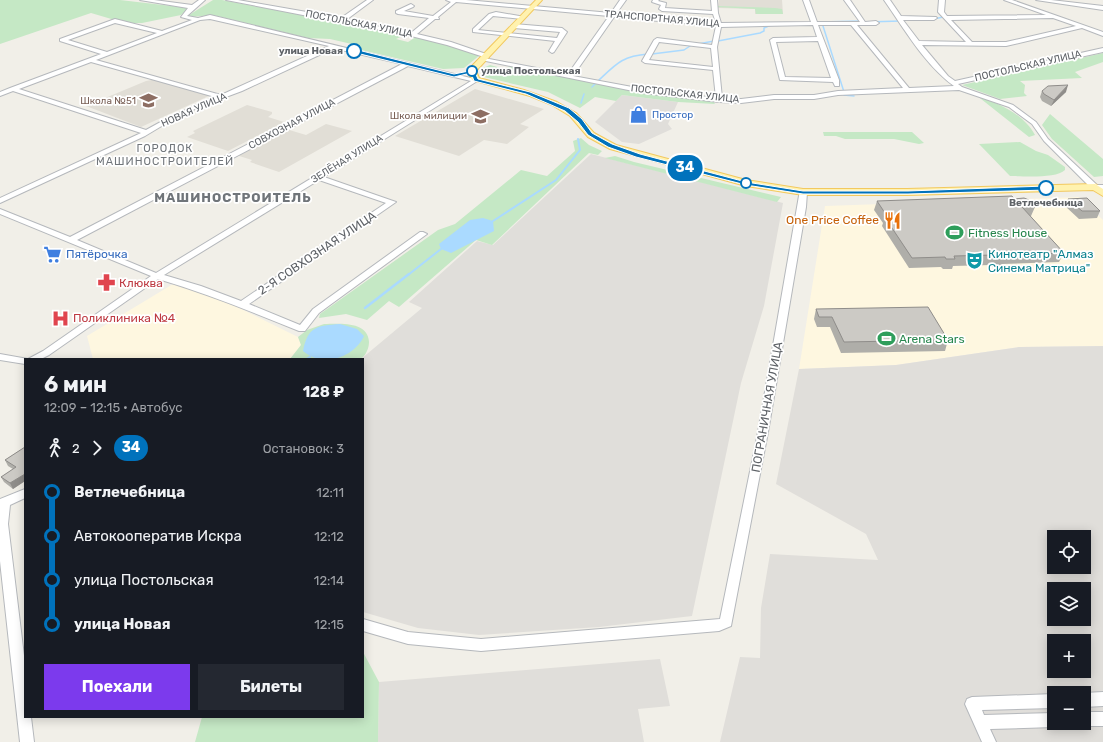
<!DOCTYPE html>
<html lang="ru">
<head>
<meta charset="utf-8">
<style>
	:root { --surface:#171b24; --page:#242831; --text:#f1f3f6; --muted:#9ea1a6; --accent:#7c3aed }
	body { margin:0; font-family:Rubik,sans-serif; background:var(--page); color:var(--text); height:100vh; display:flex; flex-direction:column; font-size:15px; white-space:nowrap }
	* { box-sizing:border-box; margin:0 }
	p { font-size:13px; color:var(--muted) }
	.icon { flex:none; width:22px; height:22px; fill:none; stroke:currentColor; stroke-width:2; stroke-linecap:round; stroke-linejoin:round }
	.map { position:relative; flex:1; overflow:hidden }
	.sheet { position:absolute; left:24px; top:358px; width:340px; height:360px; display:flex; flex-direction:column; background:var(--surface); border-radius:0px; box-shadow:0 2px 10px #0003 }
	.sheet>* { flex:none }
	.badge { padding:0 8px; border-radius:13px; font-size:14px; line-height:26px }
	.controls { position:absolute; left:1047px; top:530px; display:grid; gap:8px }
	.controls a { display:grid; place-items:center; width:44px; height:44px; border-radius:0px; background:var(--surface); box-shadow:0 2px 10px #0003; font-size:20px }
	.map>.badge { position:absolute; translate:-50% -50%; box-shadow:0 0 0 2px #fff }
	.legs { display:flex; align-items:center; gap:6px; height:44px; padding:0 20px; font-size:13px }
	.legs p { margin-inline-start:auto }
	.headline { display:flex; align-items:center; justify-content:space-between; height:68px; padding:0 20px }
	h1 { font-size:22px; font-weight:700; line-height:30px }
	.cta { display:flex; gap:8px; margin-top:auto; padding:8px 20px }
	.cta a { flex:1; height:46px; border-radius:0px; background:var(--accent); color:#fff; font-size:16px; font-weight:700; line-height:46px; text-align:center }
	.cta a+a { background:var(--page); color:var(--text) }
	ul { padding:0 20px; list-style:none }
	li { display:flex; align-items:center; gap:14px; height:44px; font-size:15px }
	li i { display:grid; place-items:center; width:6px; height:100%; margin:0 5px; background:currentColor }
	li i::after { content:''; width:10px; height:10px; margin:-5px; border:3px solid; border-radius:50%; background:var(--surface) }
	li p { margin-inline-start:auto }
	li:first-child i { background:linear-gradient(#0000 50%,currentColor 0) }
	li:last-child i { background:linear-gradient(currentColor 50%,#0000 0) }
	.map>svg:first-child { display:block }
	.commercial { fill:#fef7e0 }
	.industrial { fill:#e0deda; fill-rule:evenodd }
	.education { fill:#e1ded6 }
	.green { fill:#c5e8c5 }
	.water { fill:#aadaff }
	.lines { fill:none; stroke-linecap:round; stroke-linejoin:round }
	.stream-far2 { stroke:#aadaff; stroke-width:1.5 }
	.stream-far1 { stroke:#aadaff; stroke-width:2 }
	.stream { stroke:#aadaff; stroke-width:2.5 }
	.minor-casing { stroke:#b5b8bc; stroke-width:2 }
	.major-casing { stroke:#f2c960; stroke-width:2 }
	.minor { fill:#fff; fill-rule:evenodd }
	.major { fill:#fff2af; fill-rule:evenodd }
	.wall { fill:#afaea9 }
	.shaded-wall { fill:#8f8d8a }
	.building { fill:#cccac5; stroke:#8f8d8a }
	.line-1 { fill:#0072bc; stroke:#fff }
	.stop-1-dot { fill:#fff; stroke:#0072bc; stroke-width:2 }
	.labels { text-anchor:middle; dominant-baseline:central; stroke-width:3.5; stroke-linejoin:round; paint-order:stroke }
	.far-street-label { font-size:10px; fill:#5f6368; stroke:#fff }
	.far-stop-label { font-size:10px; font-weight:bold; fill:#5f6368; stroke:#fff; text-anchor:end }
	.far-education-label { font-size:10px; fill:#785e54; stroke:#fff; text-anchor:end }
	.far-shop-label { font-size:10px; fill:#366cbe; stroke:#fff; text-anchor:start }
	.far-neighbourhood-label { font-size:11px; letter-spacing:1px; fill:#70757a; stroke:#fff }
	.food-label { font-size:12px; fill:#c56008; stroke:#fff; text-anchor:end }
	.leisure-label { font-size:12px; fill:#27864d; stroke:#fff; text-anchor:start }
	.street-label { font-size:12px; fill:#5f6368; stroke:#fff }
	.shop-label { font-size:12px; fill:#366cbe; stroke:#fff; text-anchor:start }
	.culture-label { font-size:12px; fill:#0d838f; stroke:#fff; text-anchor:start }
	.health-label { font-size:12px; fill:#be3a42; stroke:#fff; text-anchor:start }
	.far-district-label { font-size:13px; font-weight:bold; letter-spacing:1px; fill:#70757a; stroke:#fff }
</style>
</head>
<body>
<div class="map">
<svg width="1103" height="742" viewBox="0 0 1103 742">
	<rect width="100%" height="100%" fill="#f1efe8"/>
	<!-- commercial -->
	<path class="commercial" d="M1079 197 1103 220V346L1019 347 896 365 799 369 825 206Z
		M173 284 223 300 298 337 301 345 290 359H93L87 336Z"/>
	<!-- industrial -->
	<path class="industrial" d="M622 95 678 102 668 124 672 129 639 144 622 142 595 122Z
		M591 154 783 203 764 306 741 383 692 616 599 627 479 635 418 628 363 612V359H361L422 308 409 302 477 241 493 245Z
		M1103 346V742H720L740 657 760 658 761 608 770 554 878 560 866 534 776 484 799 369 896 365 1019 347ZM1054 537H1084V567H1054ZM1054 589H1084V619H1054ZM1054 641H1084V671H1054ZM1054 693H1084V723H1054Z
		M660 659 670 706 638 709 644 742H378L379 682Z"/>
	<!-- education -->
	<path class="education" d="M719 0H782L783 14H755V9L718 8Z
		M157 79 211 95 141 127 86 106 146 81Z
		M475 89 544 109 520 124 529 127 507 144 484 140 459 156 395 136Z
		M247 105 272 112V114L268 117 284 122 228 151 187 137 195 133 193 131Z
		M326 124 352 131 279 172 250 162 252 160 236 155 286 129 306 135Z"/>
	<!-- green -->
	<path class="green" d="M0 0H120L189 8 181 15 142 23H125L91 13 0 44Z
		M213 0H222L405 35 396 39 408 42 416 37 453 46 480 55 464 68 443 69 357 49 356 45 330 39 308 38 213 15 190 17 189 15Z
		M718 6 775 8 782 9 783 14H756L755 9 717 7Z
		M1103 53V62L1075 72 1082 78 1020 81 1025 85 1024 93 1027 96 1000 99 962 85Z
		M490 65 505 69 510 66 713 101 715 104 678 102 622 95 616 101 595 97 580 108 548 92 484 77 483 68Z
		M976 95C999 104 1023 113 1035 135L1029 137Z
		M1050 114 1103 159V176L1094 177 1052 139 1042 125Z
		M823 132H912L924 143 919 144 894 139H845L836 136H824Z
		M581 138 589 145 602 151 598 155 589 153 492 245 476 240 399 307 389 301 367 320 346 314 319 318 320 314 438 230 455 224 521 170 547 176 575 151 573 141Z
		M1020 142 1036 151 1048 155 1065 167V170C1056 179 1022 176 1010 176L979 144Z
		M615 156 634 162 781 197 777 202 605 158Z
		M324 324C340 324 368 321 369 342 369 348 366 355 361 359H290L301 345 298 337 307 330Z
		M363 652 379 682 378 742H195L202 717H363Z"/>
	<!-- water -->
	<path class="water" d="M483 218 493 221 494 231 451 253 441 249 439 244 470 220Z
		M340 324 357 329 364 336C354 358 322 368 303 351 308 326 317 326 340 324Z"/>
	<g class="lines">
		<!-- stream-far2 -->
		<path class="stream-far2" d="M934 19 943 17 942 15
			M820 22 862 21
			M866 22 901 21
			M823 26 844 92
			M718 41 760 33 764 31V28L771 25
			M698 44 714 41
			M652 54 684 50 693 44
			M598 81C616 64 622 56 648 54
			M592 87 596 83
			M844 95 854 96
			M581 103 584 94"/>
		<!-- stream-far1 -->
		<path class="stream-far1" d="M493 221 556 180 580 150 578 139
			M408 275 441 249"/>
		<!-- stream -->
		<path class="stream" d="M365 308 409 274
			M307 359 310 357"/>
		<defs>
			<path id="minor" d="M140 0H154L192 5 199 0H205L187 16 198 18 210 15 479 80 324 177 396 202 249 304 300 325 313 309 420 232H423L427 234 319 313 305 331H299C252 312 206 293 158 279L49 355 41 359H25V364L0 360V354L28 359 43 351 151 276 0 214V209L70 237 402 64 341 50H330L242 91 199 107 170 121 145 136 0 203V198L141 133 13 91 0 96V92L10 88 101 54 60 41V39L115 19 162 31 192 20 181 17 188 8ZM210 19 329 46 221 95 96 60 200 20ZM115 23 157 33 107 52 68 40ZM91 62 215 97 166 119 146 130 19 89ZM408 66 471 81 156 273 77 240ZM319 180 386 203 241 301 201 286 164 275Z
				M226 0H238L341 18 367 0H373L346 20 411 33 429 18 398 14 396 13V11L411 4 414 6 413 7 404 11 433 16 451 2 446 0H466L611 13 620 0H626L616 14 716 23 713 14 662 11 659 9 661 5 652 2 653 0H659L658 1 666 3 665 8 712 11 711 0H717L718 13 721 23 811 22 803 0H809L817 22H860L844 0H850L865 22 876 21 879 23 876 25H857L909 88 954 86C925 65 905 30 884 0H890L901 16 936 17 937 18 934 20H903L919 41 966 42 938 12 939 0H945L944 12 947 16 1046 15 1004 0H1012L1103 32V36L1082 28 1006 46 922 45 948 76 955 81 1103 48V52L958 84 962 87 1013 105 1036 122 1048 139 1097 185H1103V189H1092L1044 141 1032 124 1009 107 959 90 838 95 814 99H774L741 103 719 102 643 93 481 60 484 58 568 74 609 16 456 2 438 17 439 19H435L417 34 451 42 489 55V57L487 58 447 45 411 36ZM614 17 716 26 712 45 657 38 654 40 642 61 645 63 713 70 716 98 643 89 573 76ZM1053 18 1076 26 1006 42H972L951 20ZM813 25 817 37 773 38 770 40 780 80 833 82 835 86H839V80L818 25H851L903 88 838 91 814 95H774L741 99 722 98 717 47 721 27ZM818 41 831 78 785 77 776 42ZM659 42 711 48 713 67 649 60Z
				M1036 0H1051L1103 6V10Z
				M496 12 525 17 522 19 493 16 478 30 557 38 560 32 514 28 511 26 514 24 562 28 567 32 554 52 552 53 549 51 555 41 473 32V29L489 14Z
				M800 190H806L807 192 806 207 768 432 731 626 719 631 481 651 408 644 363 631V619L408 632 481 639 720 619 758 432Z
				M25 489V498L10 505 8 524 25 664V717H31L34 742H20L0 561V499Z
				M1103 692V706L1084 707V693Z
				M1054 694V708L982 710 984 715 1054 713V723H1060L1054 727 990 729 996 742H982L965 704 967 699 972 697Z
				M1084 712H1103V726H1084L1079 724 1084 723Z"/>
			<path id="major" d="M536 0H542L476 71 479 78 524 90 557 102 576 113 594 133 616 145 746 180 803 189H907L1095 184 1103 189V196L1093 190 907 195H803L746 186 610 149 588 137 570 116 552 105 530 96 472 80 468 71 469 69Z"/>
		</defs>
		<!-- minor casing -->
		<use href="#minor" class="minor-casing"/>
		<!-- major casing -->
		<use href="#major" class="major-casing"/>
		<!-- minor -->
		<use href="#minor" class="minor"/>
		<!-- major -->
		<use href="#major" class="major"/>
	</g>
	<!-- wall -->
	<path class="wall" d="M1042 91 1066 92 1051 106 1042 101 1040 97Z
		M1014 199 1035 207 1031 216H1030L1064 253 1059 262 1002 264 1001 267H992L991 265 953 266 952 269H943L941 267 909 268 882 226 883 223 874 210 877 201Z
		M1068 199 1100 211 1097 218 1079 219 1065 206Z
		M816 309 948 340 945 351 841 353 830 327H817L814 319Z
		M25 447V481L13 489 4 482 1 477 13 469 8 466 5 460Z"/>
	<!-- shaded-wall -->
	<path class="shaded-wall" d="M1068 85 1066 92 1051 106 1054 100Z
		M25 474V481L13 489 10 483Z"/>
	<!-- building -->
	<path class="building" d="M1068 85 1054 100 1044 94 1042 91 1048 86Z
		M1012 196 1014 199 1024 198 1029 200 1035 207H1022L1064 253 1003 255 1005 257H996L994 255 954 256 955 259H946L945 257 912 258 884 216H887L877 201Z
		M1087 198 1100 211H1082L1068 199Z
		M928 307 948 340 844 342 832 317H819L816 309Z
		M25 447V474L10 483 1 477 16 467 5 460Z"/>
	<!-- line-1 -->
	<path class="line-1" d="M354 49 454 74 474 70 478 79 530 92 569 108 582 119 592 133 612 144 640 154 746 182 803 191H908L1046 186 1049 188 1046 190 908 194H803L746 185 636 157 608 147 588 135 578 122 565 111 526 94 474 81 471 73 454 77 352 52Z"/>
	<!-- icons -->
	<defs>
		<symbol id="school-bare" viewBox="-9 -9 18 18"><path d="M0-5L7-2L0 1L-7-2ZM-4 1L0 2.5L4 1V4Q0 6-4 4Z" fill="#8d6e63" stroke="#fff" stroke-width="2.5" paint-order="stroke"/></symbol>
		<symbol id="shop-bare" viewBox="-9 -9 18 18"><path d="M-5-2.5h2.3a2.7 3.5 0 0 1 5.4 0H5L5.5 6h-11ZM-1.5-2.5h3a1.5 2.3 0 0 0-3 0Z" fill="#3f7fe0" stroke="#fff" stroke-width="2.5" paint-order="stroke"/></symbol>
		<symbol id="university-bare" viewBox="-9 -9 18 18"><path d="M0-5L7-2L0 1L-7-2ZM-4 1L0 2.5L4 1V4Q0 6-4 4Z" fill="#8d6e63" stroke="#fff" stroke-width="2.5" paint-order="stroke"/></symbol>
		<symbol id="restaurant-bare" viewBox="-9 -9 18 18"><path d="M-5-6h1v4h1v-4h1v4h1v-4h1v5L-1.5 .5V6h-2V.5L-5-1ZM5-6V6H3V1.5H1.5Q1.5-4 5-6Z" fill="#e8710a" stroke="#fff" stroke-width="2.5" paint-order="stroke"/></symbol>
		<symbol id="stadium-bare" viewBox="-9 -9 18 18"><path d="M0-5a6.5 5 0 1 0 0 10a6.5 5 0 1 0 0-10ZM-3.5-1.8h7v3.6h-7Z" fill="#2e9e5b" stroke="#fff" stroke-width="2.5" paint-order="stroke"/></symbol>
		<symbol id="supermarket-bare" viewBox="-9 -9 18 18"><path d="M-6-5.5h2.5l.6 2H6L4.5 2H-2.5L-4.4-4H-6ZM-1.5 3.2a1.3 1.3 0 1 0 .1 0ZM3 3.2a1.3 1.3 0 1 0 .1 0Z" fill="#3f7fe0" stroke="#fff" stroke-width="2.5" paint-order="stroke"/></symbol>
		<symbol id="theatre-bare" viewBox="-9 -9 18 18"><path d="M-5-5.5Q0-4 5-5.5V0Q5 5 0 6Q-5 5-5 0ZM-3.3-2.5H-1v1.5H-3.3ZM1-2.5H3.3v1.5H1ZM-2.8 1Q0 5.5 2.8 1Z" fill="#0f9aa8" stroke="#fff" stroke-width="2.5" paint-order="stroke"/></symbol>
		<symbol id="pharmacy-bare" viewBox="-9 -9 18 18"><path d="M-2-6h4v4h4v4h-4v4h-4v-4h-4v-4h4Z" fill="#e0444e" stroke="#fff" stroke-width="2.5" paint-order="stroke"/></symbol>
		<symbol id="hospital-bare" viewBox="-9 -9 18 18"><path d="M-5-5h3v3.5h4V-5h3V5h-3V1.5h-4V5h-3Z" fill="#e0444e" stroke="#fff" stroke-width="2.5" paint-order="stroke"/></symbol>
	</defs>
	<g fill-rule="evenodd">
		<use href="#school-bare" x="136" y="88" width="25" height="25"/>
		<use href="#shop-bare" x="626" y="102" width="25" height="25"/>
		<use href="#university-bare" x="468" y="104" width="25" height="25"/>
		<use href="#restaurant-bare" x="880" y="208" width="25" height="25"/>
		<use href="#stadium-bare" x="942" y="220" width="25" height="25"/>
		<use href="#supermarket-bare" x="40" y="242" width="25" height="25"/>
		<use href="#theatre-bare" x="962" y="248" width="25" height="25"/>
		<use href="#pharmacy-bare" x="94" y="270" width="25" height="25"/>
		<use href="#hospital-bare" x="48" y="306" width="25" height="25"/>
		<use href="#stadium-bare" x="874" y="326" width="25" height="25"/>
	</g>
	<!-- markers -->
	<g class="stop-1-dot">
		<circle cx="354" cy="51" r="7"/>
		<circle cx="472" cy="71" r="5"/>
		<circle cx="746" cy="183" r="5"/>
		<circle cx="1046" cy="188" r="7"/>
	</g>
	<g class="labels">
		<!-- far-street labels -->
		<g class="far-street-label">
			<text transform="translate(662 19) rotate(5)">ТРАНСПОРТНАЯ УЛИЦА</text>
			<text transform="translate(359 24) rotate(11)">ПОСТОЛЬСКАЯ УЛИЦА</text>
			<text transform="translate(1028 66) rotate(-13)">ПОСТОЛЬСКАЯ УЛИЦА</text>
			<text transform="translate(685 94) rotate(6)">ПОСТОЛЬСКАЯ УЛИЦА</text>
			<text transform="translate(194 110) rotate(-24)">НОВАЯ УЛИЦА</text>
			<text transform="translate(292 124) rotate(-28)">СОВХОЗНАЯ УЛИЦА</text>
			<text transform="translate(347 159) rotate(-32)">ЗЕЛЁНАЯ УЛИЦА</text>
		</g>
		<!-- far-stop labels -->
		<g class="far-stop-label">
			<text x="343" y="51">улица Новая</text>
			<text x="481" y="71" text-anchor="start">улица Постольская</text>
			<text x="1046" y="203" text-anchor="middle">Ветлечебница</text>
		</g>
		<!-- far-education labels -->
		<g class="far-education-label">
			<text x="136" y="101">Школа №51</text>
			<text x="467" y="116">Школа милиции</text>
		</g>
		<!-- far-shop labels -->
		<g class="far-shop-label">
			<text x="652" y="115">Простор</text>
		</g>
		<!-- far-neighbourhood labels -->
		<g class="far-neighbourhood-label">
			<text x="165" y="148">ГОРОДОК<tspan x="165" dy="13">МАШИНОСТРОИТЕЛЕЙ</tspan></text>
		</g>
		<!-- food labels -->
		<g class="food-label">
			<text x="879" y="220">One Price Coffee</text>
		</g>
		<!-- leisure labels -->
		<g class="leisure-label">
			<text x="968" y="233">Fitness House</text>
			<text x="899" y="339">Arena Stars</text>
		</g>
		<!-- street labels -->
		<g class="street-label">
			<text transform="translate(317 253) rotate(-34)">2-Я СОВХОЗНАЯ УЛИЦА</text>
			<text transform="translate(767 407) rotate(-80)">ПОГРАНИЧНАЯ УЛИЦА</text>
		</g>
		<!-- shop labels -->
		<g class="shop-label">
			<text x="66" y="254">Пятёрочка</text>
		</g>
		<!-- culture labels -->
		<g class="culture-label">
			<text x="988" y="254">Кинотеатр "Алмаз<tspan x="988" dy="14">Синема Матрица"</tspan></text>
		</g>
		<!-- health labels -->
		<g class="health-label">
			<text x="119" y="283">Клюква</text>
			<text x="73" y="318">Поликлиника №4</text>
		</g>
		<!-- far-district labels -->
		<g class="far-district-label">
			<text x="233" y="197">МАШИНОСТРОИТЕЛЬ</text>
		</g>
	</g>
</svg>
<div class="controls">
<a><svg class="icon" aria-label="locate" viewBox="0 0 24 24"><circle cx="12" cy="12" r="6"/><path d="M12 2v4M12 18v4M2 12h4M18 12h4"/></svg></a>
<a><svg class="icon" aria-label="layers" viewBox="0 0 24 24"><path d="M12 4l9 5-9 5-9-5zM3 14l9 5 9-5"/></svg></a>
<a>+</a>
<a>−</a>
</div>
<b class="badge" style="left:685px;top:168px;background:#0072bc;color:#fff">34</b>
<section class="sheet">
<div class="headline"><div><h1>6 мин</h1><p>12:09 – 12:15 · Автобус</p></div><b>128 ₽</b></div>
<div class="legs"><svg class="icon" aria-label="walk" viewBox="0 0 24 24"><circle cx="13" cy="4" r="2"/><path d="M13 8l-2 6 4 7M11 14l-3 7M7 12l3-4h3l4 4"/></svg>2<svg class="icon" aria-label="forward" viewBox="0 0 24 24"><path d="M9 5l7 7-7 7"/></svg><b class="badge" style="background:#0072bc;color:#fff">34</b><p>Остановок: 3</p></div>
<ul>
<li><i style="color:#0072bc"></i><b>Ветлечебница</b><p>12:11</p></li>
<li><i style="color:#0072bc"></i><span>Автокооператив Искра</span><p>12:12</p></li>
<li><i style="color:#0072bc"></i><span>улица Постольская</span><p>12:14</p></li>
<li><i style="color:#0072bc"></i><b>улица Новая</b><p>12:15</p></li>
</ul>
<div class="cta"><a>Поехали</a><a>Билеты</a></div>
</section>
</div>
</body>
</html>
